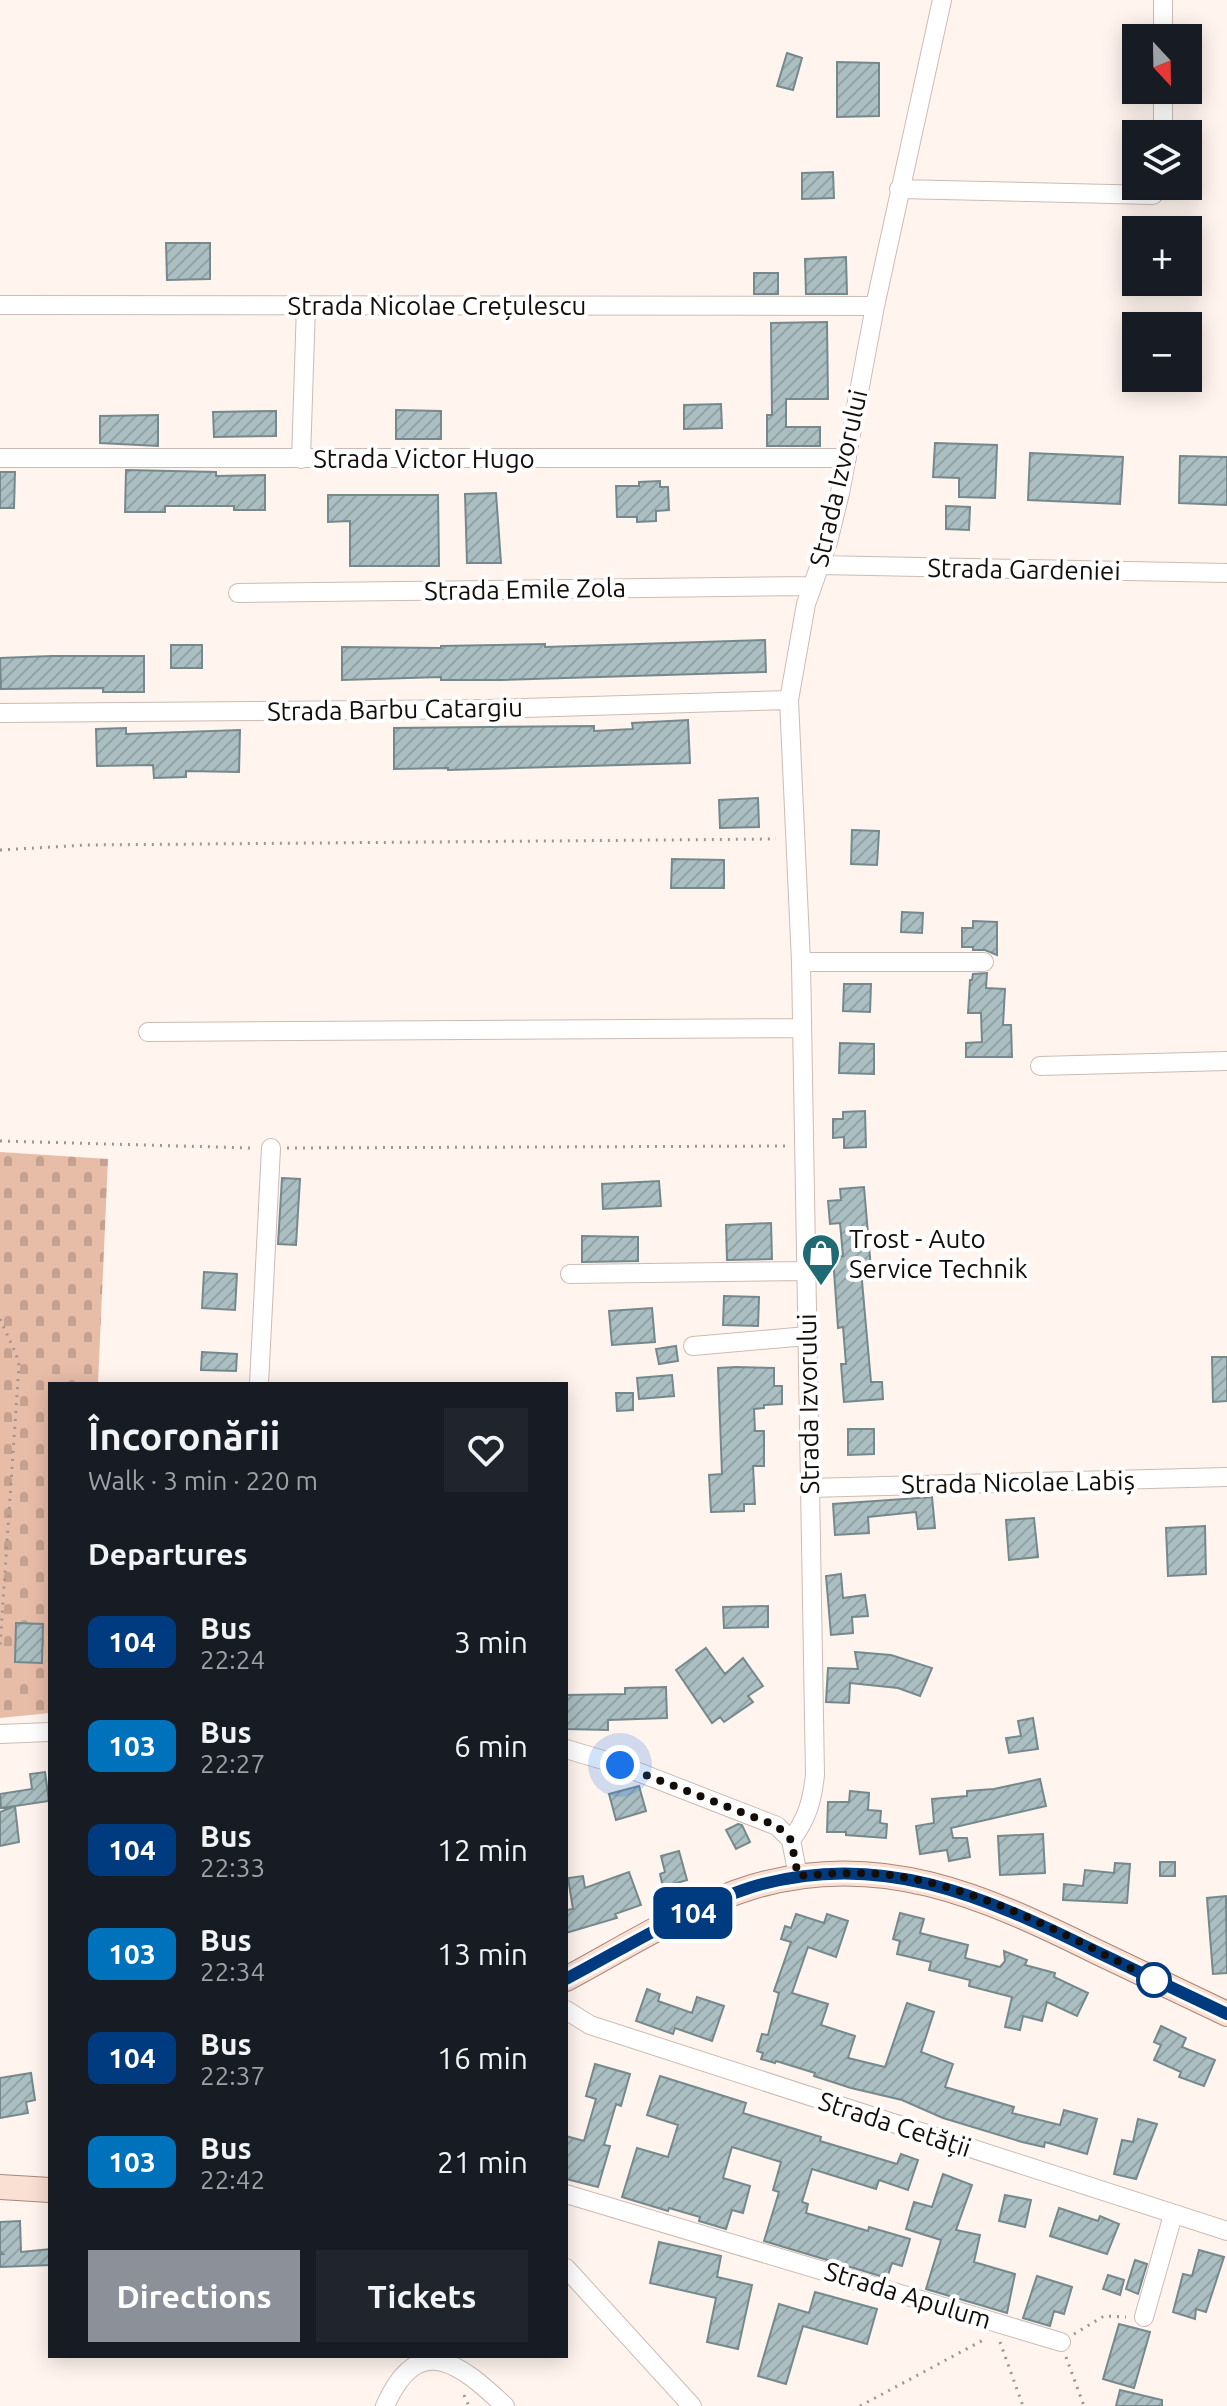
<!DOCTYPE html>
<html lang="en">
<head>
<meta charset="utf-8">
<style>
	:root { --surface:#171b24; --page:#20242c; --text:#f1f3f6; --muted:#9ea1a6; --accent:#8c9099 }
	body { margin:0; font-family:Ubuntu,sans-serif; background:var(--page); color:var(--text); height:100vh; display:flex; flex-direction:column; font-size:30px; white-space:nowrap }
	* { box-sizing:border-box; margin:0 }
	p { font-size:26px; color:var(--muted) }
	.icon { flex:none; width:44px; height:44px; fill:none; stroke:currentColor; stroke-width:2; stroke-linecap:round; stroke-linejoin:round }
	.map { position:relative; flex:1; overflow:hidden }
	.drawer { position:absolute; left:48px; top:1382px; width:520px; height:976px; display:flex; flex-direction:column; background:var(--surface); border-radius:0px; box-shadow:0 4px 20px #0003 }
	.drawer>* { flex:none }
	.badge { padding:0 16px; border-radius:12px; font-size:28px; line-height:52px }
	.needle { width:52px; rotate:158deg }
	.controls { position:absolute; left:1122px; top:24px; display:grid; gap:16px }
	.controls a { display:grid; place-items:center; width:80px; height:80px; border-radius:0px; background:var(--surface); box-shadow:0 4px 20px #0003; font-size:40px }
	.you { position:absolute; width:40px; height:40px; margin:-20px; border:6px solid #fff; border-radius:50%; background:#1a73e8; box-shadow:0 0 0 12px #1a73e833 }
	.map>.badge { position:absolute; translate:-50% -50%; box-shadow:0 0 0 4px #fff }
	h2 { padding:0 40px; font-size:30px; line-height:72px }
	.round { display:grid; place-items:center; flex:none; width:84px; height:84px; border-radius:0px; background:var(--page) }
	.summary { display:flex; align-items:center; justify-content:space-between; height:136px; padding:0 40px }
	h1 { font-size:38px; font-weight:600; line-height:60px }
	.action { display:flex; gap:16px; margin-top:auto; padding:16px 40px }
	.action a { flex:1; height:92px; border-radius:0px; background:var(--accent); color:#fff; font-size:32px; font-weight:600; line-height:92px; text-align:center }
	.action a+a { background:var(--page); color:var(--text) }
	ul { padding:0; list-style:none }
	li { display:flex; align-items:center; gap:24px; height:104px; padding:0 40px }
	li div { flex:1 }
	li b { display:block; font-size:30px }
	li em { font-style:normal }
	li .badge { min-width:88px; font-weight:700; text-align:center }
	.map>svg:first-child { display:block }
	.cemetery { fill:url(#cemetery-stones) }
	.building { fill:url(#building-hatch); stroke:#75898c; stroke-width:2 }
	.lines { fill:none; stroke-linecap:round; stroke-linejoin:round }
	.minor-casing { stroke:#cdbbb3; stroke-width:20 }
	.major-casing { stroke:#a7887a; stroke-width:26 }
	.path { stroke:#9e9591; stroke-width:3; stroke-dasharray:2 6; stroke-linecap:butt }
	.minor { stroke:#fff; stroke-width:18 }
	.major { stroke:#fadfd3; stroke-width:24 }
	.line-casing { stroke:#fff; stroke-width:18 }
	.line { stroke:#003b80; stroke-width:12 }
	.walk { stroke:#140e0b; stroke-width:8; stroke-dasharray:0 14.4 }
	.stop-dot { fill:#fff; stroke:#003b80; stroke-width:4 }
	.labels { text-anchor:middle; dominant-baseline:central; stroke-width:8; stroke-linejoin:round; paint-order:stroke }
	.street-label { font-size:26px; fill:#140e0b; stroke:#fff }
	.poi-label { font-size:26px; fill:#140e0b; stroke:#fff; text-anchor:start }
</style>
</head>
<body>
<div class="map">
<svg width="1227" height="2406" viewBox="0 0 1227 2406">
	<defs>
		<pattern id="cemetery-stones" width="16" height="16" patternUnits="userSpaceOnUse" patternTransform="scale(2)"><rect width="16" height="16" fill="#e8bda8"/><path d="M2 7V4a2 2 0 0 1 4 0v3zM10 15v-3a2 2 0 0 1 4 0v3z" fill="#c6a18f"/></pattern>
		<pattern id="building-hatch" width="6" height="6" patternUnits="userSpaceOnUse" patternTransform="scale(2)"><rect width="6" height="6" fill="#abbfc2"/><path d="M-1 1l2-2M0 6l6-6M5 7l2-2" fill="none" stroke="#92a3a5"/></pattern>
	</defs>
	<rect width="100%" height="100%" fill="#fff4ee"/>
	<!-- cemetery -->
	<path class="cemetery" d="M0 1152 108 1159 98 1384H50V1713L0 1718Z"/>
	<!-- building -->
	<path class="building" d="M787 53 802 58 793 90 777 86Z
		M837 62 879 63V116L837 117Z
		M833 172 834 198 802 199V173Z
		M166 243H210V279L167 280Z
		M846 257 847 294H806L805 259Z
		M754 273H778V294H754Z
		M827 322 828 399H786V427H820V446H767V415H772L771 323Z
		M721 404 722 428 684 429V405Z
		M396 410 441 411V439H396Z
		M276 411V436L214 437 213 412Z
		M158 415V446L100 443V416Z
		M935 443 997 445 995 498 959 497V478L933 477Z
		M1030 453 1123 457 1120 504 1028 500Z
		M1180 456 1227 457V505L1179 503Z
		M126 470 216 472V476L265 475V510H234V506H165V512H125Z
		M0 472H15L14 508H0Z
		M660 481V487H668L669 510 656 511V521L637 522V517H617L616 486H639V482Z
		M496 493 501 563H467L465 494Z
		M328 495H438L439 566H350V521L328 522Z
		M946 506 970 507 969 530 946 529Z
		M765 640 766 672 501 680H441V677L342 680V647L441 648V646L545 644V647Z
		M171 645H202V668H171Z
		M52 656H144V692H103V688L1 689 0 658Z
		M688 720 690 763 448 770V768L394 769V728L594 726V731L633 729 632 723Z
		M126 728V734L240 730 239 772 186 771V777L154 778 153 765 97 766 96 729Z
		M758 798 759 827 720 828 719 800Z
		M852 830 879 831 877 865 851 864Z
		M672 859 724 860V888H671Z
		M902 912 923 913 922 933 901 932Z
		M973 921 997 922V955L985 950H973V947H962V928H973Z
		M987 973 986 988 1005 989 1003 1025H1011L1012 1057H966V1043L982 1042 981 1013H968L970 980H972L973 974Z
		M844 984H871L870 1012 843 1011Z
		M840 1043 874 1044V1074L839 1073Z
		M865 1111 866 1147 844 1148V1137L833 1138V1119H843V1112Z
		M282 1178 300 1179 296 1245 278 1244Z
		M659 1181 661 1206 603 1209 602 1184Z
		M864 1187 871 1269 861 1270 871 1382H882L883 1399 844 1402 841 1364H846L843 1327 838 1328 833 1257 843 1256 840 1223 830 1224 828 1201 841 1200 840 1189Z
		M771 1223 772 1259 727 1260 726 1225Z
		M582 1236 638 1237V1261L582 1262Z
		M204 1272 237 1274 235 1310 202 1308Z
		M724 1296 759 1297 758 1326 723 1325Z
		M652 1308 655 1342 612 1345 609 1311Z
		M676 1346 678 1361 659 1364 656 1349Z
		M202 1352 237 1354 236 1371 201 1370Z
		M1212 1357H1227V1401L1213 1402Z
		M736 1367 774 1368V1386H782V1404L764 1405V1408L754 1409 755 1431H764V1466H753L755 1504H744V1511L711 1512 709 1475 722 1474 718 1368Z
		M672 1375 674 1396 639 1399 637 1378Z
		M616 1393H633V1410L617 1411Z
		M848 1429H874V1454L848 1455Z
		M932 1497 935 1528 918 1529 916 1512 868 1517 869 1533 835 1535 833 1504Z
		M1034 1518 1038 1557 1009 1560 1006 1520Z
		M1205 1526 1206 1574 1168 1576 1166 1528Z
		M841 1574 843 1598 865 1595 868 1616 852 1617 853 1633 831 1635 826 1576Z
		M768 1606V1627L724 1628 723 1607Z
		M16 1623 43 1624 42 1663 15 1662Z
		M706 1648 725 1674 743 1658 763 1686 748 1696 753 1702 724 1722 720 1717 712 1723 676 1670Z
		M855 1652 891 1655 932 1668 920 1696 898 1688 850 1683 849 1703 826 1702 828 1668 858 1669Z
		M666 1687 667 1718 608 1720V1730L566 1729V1695L625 1694V1688Z
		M1033 1718 1038 1749 1009 1753 1006 1738 1021 1736 1018 1721Z
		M45 1772 49 1801 15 1806 19 1842 0 1846V1812L15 1806 1 1808 0 1794 32 1789 30 1774Z
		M1040 1779 1046 1806 951 1828 953 1838H967L970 1857 949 1861 947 1850 920 1854 916 1826 934 1823 932 1799 967 1796V1791L994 1789Z
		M639 1786 646 1811 616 1820 609 1794Z
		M850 1791 869 1793 868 1810 881 1811 880 1823 887 1824 886 1838 846 1835V1832H827L828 1802H849Z
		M738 1824 742 1825 750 1842 736 1849 726 1830Z
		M1043 1834 1045 1873 1000 1875 998 1836Z
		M679 1851 687 1880 663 1887 660 1874 665 1872 661 1856Z
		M1160 1862H1175V1876H1160Z
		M1115 1863 1130 1864 1127 1903 1063 1900 1064 1884 1083 1886 1085 1870 1114 1873Z
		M629 1872 641 1905 615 1914 617 1918 566 1933V1910L573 1909 568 1878 583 1876 585 1888Z
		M1226 1896 1227 1973 1213 1974 1207 1898Z
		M900 1913 924 1919 920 1933 968 1945 965 1958 1000 1967 1005 1961 1004 1951 1027 1960 1025 1965 1055 1973 1054 1977 1088 1993 1077 2016 1047 2002 1042 2021 1023 2016 1020 2030 1005 2027 1012 1997 969 1986 970 1980 929 1970 931 1962 897 1954 900 1941 893 1939Z
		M796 1914 824 1923 827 1914 848 1921 836 1957 808 1947 792 1993 828 2004 821 2025 855 2036 848 2058 885 2067 907 2003 934 2012 921 2052 953 2064 945 2087 1014 2107 1012 2113 1060 2125 1064 2110 1097 2119 1087 2154 1045 2142 1044 2147 1022 2142 943 2118 902 2100 851 2088 814 2076 815 2073 776 2061 775 2063 761 2059 763 2053 757 2051 762 2034 768 2035 779 1993 774 1991 791 1942 781 1939 785 1926 791 1928Z
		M647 1989 660 1994 658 2001 692 2013 697 1997 724 2006 712 2041 675 2028 673 2034 636 2021Z
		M1161 2026 1186 2038 1182 2047 1215 2060 1204 2086 1179 2077 1181 2072 1154 2060 1161 2045 1154 2042Z
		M595 2064 630 2074 621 2106 616 2104 604 2145 610 2146 598 2187 566 2179V2136L584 2141 596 2099 586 2096Z
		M31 2073 35 2100 26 2102 28 2113 0 2118V2078Z
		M660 2076 746 2103 743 2113 821 2137 820 2141 897 2164 901 2154 918 2160 908 2190 879 2180 876 2189 812 2169 802 2202 808 2204 806 2213 868 2231 869 2227 910 2239 902 2266 892 2263 887 2278 764 2241 779 2192 773 2190 781 2162 732 2147 723 2178 750 2186 743 2213 732 2210 726 2229 699 2221 700 2217 669 2208 668 2211 622 2197 637 2148 668 2157 678 2125 647 2115Z
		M1138 2119 1157 2124 1136 2179 1114 2174 1122 2140 1133 2142Z
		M943 2174 972 2185 956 2230 980 2235 974 2262 1015 2274 1007 2313 926 2289 941 2240 906 2229 914 2202 932 2207Z
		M1005 2195 1031 2200 1025 2227 999 2221Z
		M1059 2208 1098 2221 1100 2216 1119 2224 1107 2254 1050 2236Z
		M20 2221 21 2252 50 2249V2265L0 2267V2254H3L0 2251V2222Z
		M659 2242 721 2256 717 2277 752 2285 738 2349 707 2342 716 2298 650 2283Z
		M1199 2250 1224 2257 1206 2312 1196 2309 1195 2319 1173 2312 1183 2274 1192 2276Z
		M1135 2260 1147 2264 1138 2294 1126 2289Z
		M1108 2275 1124 2280 1120 2295 1103 2289Z
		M1037 2276 1072 2287 1064 2314 1054 2311 1050 2326 1023 2318Z
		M815 2292 877 2309 867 2344 803 2326 786 2384 758 2376 779 2304 809 2313Z
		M1119 2324 1150 2332 1134 2388 1103 2379Z
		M1120 2390 1162 2400V2406H1116Z"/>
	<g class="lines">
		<defs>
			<path id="minor" d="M1163 38V0
				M1163 134V90
				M899 189 1153 195 1162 186
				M0 305 875 306
				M0 458H847
				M301 459 306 305
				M821 565 1227 573
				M238 593 812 586
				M0 713 489 709 789 700
				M801 962H984
				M148 1032 802 1028
				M1040 1066 1227 1061
				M570 1274 806 1271
				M693 1346 807 1336
				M259 1384 271 1148
				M809 1488 1227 1477
				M0 1734 50 1732
				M566 1749 620 1765 777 1826 791 1840 798 1876
				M791 1840C807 1819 812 1802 815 1775L801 962 789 700 806 604 828 542 840 493 875 306 942 0
				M566 2010 590 2025 1227 2231
				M566 2194 1061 2342
				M566 2268 692 2406
				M1144 2317 1173 2215
				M385 2406C419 2329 461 2365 505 2406"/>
			<path id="major" d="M566 1979C624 1948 690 1906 752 1887 878 1849 984 1896 1095 1951 1139 1972 1183 1993 1227 2014
				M0 2187 50 2190"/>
		</defs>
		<!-- minor casing -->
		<use href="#minor" class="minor-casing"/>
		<!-- major casing -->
		<use href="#major" class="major-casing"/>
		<!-- path -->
		<path class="path" d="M0 850 86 845 776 839
			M0 1141 252 1148
			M287 1148 788 1146
			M0 1319 16 1354 19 1365 0 1646
			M1074 2334 1104 2316 1126 2317
			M1000 2342 1023 2406
			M1066 2357 1084 2406
			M464 2395 469 2406
			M860 2406 987 2338"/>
		<!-- minor -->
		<use href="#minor" class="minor"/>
		<!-- major -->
		<use href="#major" class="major"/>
	</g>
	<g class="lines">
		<defs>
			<path id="line" d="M566 1979C623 1949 692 1906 752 1887 878 1849 984 1896 1095 1951 1139 1972 1183 1993 1227 2014"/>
		</defs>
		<!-- line casing -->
		<use href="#line" class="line-casing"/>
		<!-- line -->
		<use href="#line" class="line"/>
		<!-- walk -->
		<path class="walk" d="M620 1765 777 1826 791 1840 798 1876C832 1873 869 1871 903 1877 992 1893 1074 1939 1154 1980"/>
	</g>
	<!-- icons -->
	<defs>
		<symbol id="shop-pin" viewBox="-11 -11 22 30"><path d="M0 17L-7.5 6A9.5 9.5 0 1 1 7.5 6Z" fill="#1f6a73" stroke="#fff"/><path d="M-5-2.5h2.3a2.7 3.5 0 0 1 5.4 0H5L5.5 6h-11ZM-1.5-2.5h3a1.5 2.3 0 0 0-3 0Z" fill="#fff"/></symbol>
	</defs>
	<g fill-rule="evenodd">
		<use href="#shop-pin" x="799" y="1231" width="44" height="60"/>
	</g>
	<!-- markers -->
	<circle class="stop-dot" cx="1154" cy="1980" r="16"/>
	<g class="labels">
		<!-- street labels -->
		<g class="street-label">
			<text x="437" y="305">Strada Nicolae Crețulescu</text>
			<text x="424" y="458">Strada Victor Hugo</text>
			<text transform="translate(838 478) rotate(-77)">Strada Izvorului</text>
			<text transform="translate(1024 569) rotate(1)">Strada Gardeniei</text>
			<text transform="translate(525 589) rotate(-1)">Strada Emile Zola</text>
			<text transform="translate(395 709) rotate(-1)">Strada Barbu Catargiu</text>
			<text transform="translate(808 1404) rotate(-91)">Strada Izvorului</text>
			<text transform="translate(1018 1482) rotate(-1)">Strada Nicolae Labiș</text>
			<text transform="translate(895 2124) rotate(18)">Strada Cetății</text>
			<text transform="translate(908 2295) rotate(17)">Strada Apulum</text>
		</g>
		<!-- poi labels -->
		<g class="poi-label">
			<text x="849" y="1238">Trost - Auto<tspan x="849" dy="30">Service Technik</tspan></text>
		</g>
	</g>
</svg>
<div class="controls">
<a><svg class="needle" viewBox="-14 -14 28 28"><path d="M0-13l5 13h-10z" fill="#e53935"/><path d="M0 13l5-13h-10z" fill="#9ea1a6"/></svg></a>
<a><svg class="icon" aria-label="layers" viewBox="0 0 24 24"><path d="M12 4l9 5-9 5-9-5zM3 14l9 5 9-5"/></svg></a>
<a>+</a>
<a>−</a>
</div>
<div class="you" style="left:620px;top:1765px"></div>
<b class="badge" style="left:693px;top:1913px;background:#003b80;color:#fff">104</b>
<section class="drawer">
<div class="summary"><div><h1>Încoronării</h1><p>Walk · 3 min · 220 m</p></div><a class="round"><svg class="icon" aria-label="heart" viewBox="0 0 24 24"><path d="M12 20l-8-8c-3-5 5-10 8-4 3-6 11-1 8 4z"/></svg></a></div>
<h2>Departures</h2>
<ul>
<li><span class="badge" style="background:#003b80;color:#fff">104</span><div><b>Bus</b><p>22:24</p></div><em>3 min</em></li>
<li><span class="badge" style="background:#0072bc;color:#fff">103</span><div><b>Bus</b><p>22:27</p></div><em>6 min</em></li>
<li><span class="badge" style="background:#003b80;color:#fff">104</span><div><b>Bus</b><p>22:33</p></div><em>12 min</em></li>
<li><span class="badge" style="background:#0072bc;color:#fff">103</span><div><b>Bus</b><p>22:34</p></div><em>13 min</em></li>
<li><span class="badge" style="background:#003b80;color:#fff">104</span><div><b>Bus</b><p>22:37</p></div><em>16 min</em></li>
<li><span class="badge" style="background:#0072bc;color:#fff">103</span><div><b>Bus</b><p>22:42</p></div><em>21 min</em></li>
</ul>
<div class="action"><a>Directions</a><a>Tickets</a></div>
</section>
</div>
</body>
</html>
